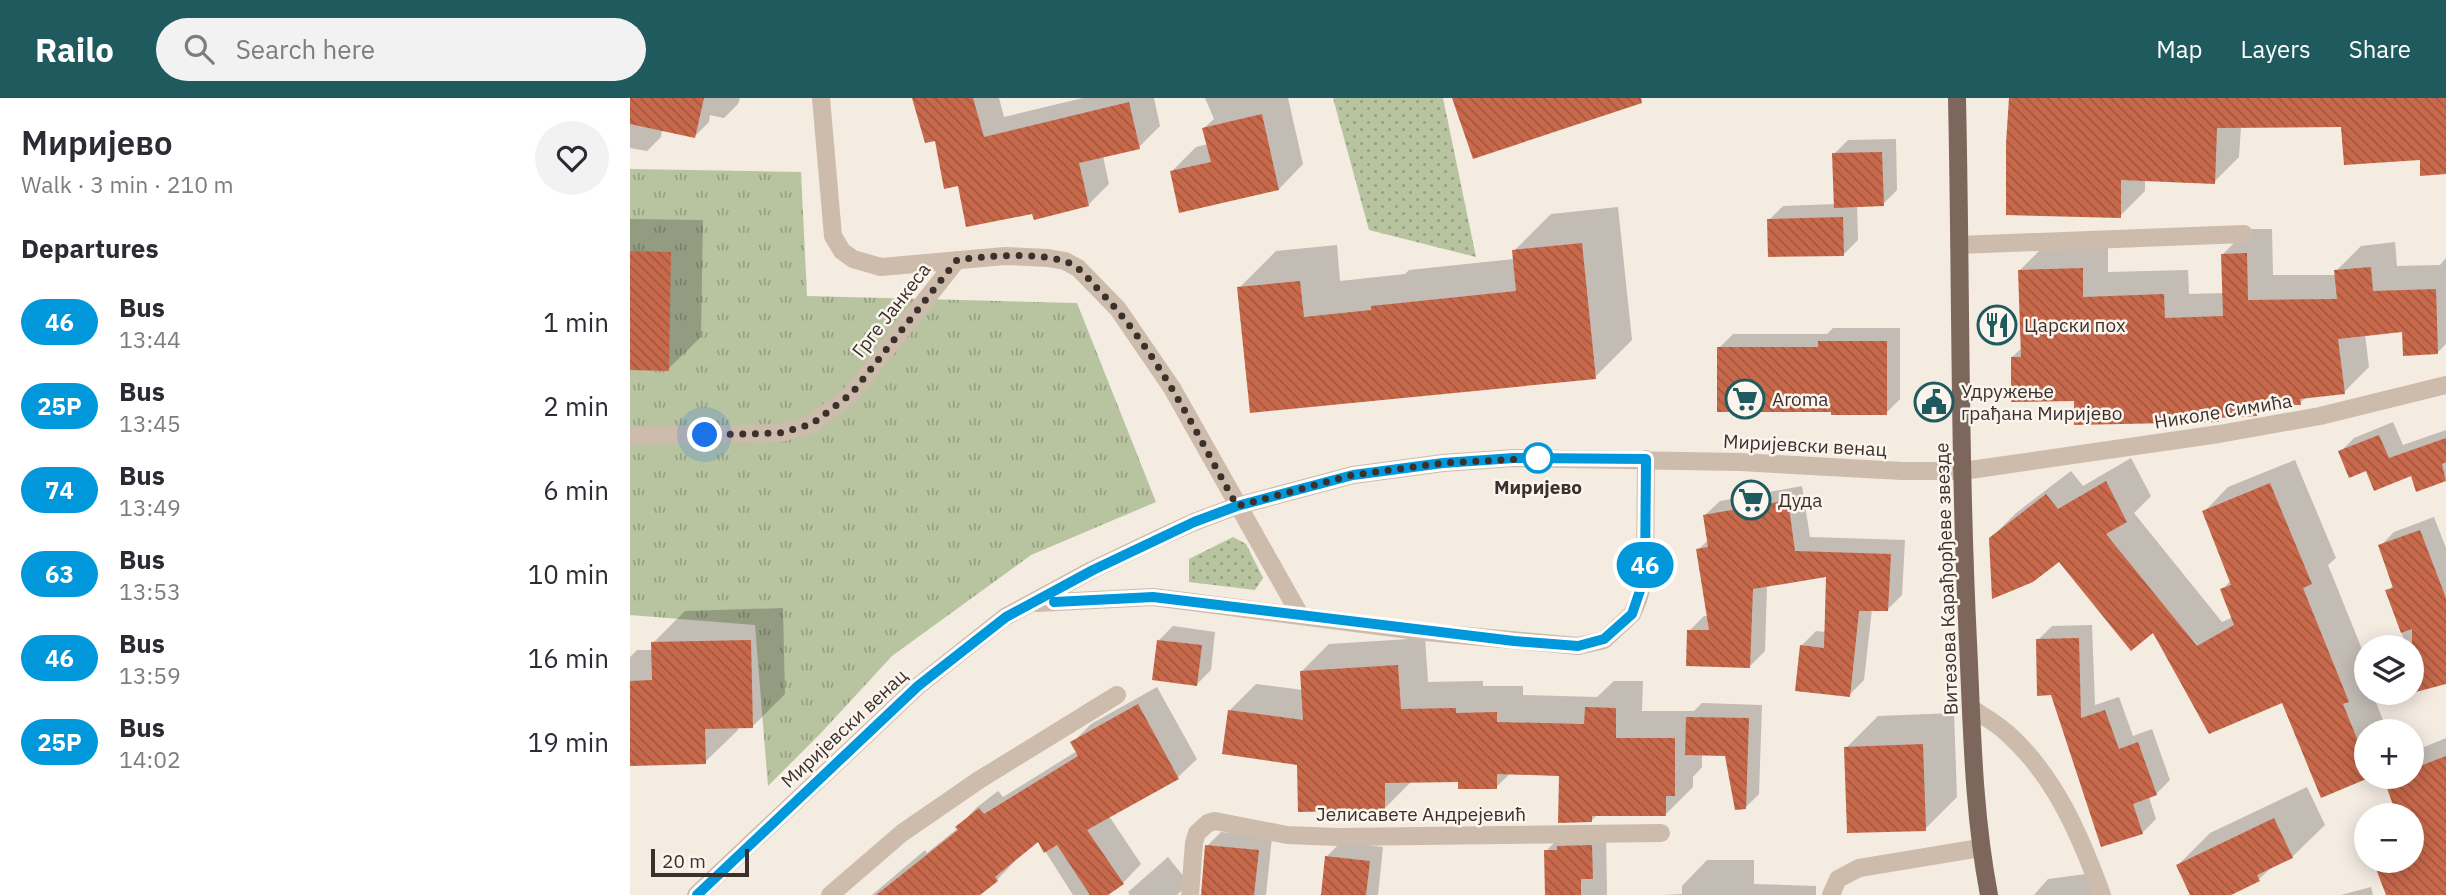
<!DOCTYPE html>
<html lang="en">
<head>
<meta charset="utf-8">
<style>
	:root { --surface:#fff; --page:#f2f2f3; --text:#2b2b33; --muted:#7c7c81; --accent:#1f5a5e }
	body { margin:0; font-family:"IBM Plex Sans",sans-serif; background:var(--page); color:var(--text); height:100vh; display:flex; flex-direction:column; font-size:26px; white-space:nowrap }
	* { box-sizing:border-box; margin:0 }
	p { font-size:23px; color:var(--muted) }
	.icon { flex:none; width:38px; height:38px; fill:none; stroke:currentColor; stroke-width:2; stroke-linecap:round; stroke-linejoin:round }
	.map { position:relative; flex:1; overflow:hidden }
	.sheet { display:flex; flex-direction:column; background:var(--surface); width:630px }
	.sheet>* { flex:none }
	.badge { padding:0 14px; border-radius:23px; font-size:24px; line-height:46px }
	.fabs { position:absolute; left:1724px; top:537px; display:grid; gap:14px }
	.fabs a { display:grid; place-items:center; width:70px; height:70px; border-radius:50%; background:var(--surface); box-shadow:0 4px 18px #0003; font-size:35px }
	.scale { position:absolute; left:21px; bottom:18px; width:98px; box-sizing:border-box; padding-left:7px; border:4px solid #3b302b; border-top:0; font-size:19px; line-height:24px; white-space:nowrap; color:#3b302b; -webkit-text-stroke:5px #fbf5ee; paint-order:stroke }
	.you { position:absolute; width:35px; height:35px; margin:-18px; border:5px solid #fff; border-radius:50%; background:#1a73e8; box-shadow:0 0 0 10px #1a73e833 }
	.map>.badge { position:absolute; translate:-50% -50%; box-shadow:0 0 0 4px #fff }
	h2 { padding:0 21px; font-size:26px; line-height:63px }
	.round { display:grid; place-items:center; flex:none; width:74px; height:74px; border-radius:37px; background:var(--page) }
	.summary { display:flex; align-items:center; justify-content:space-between; height:119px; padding:0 21px }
	h1 { font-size:33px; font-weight:600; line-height:52px }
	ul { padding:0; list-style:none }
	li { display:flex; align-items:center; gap:21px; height:84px; padding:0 21px }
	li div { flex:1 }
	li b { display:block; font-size:26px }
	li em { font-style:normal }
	li .badge { min-width:77px; font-weight:700; text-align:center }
	header { display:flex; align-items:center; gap:42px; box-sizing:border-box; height:98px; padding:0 35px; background:var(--accent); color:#fff }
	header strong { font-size:33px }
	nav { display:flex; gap:38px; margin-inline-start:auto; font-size:24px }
	.search { width:490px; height:63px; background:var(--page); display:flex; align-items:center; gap:18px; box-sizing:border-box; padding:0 24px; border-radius:38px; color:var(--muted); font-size:26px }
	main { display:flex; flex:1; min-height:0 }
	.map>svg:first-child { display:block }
	.grass { fill:url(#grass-dots) }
	.park { fill:url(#park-tufts) }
	.shadow { fill:#0003 }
	.building { fill:url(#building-back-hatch) }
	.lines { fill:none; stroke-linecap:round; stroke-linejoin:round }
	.minor { stroke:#cdbbac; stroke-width:18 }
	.major { stroke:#7d675c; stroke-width:18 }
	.line-casing { stroke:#fff; stroke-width:16 }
	.line { stroke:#0098da; stroke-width:10 }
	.walk { stroke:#3b302b; stroke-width:7; stroke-dasharray:0 12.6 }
	.stop-dot { fill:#fff; stroke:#0098da; stroke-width:3.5 }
	.labels { text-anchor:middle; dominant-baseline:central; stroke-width:5; stroke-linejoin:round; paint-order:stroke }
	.street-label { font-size:19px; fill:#3b302b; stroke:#fbf5ee }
	.poi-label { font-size:19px; fill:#3b302b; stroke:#fbf5ee; text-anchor:start }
	.stop-label { font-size:19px; font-weight:bold; fill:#3b302b; stroke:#fbf5ee }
</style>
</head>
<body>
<header>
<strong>Railo</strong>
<div class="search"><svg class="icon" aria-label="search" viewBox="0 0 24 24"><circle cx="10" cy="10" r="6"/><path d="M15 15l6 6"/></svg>Search here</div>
<nav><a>Map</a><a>Layers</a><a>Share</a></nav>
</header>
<main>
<section class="sheet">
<div class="summary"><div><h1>Миријево</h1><p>Walk · 3 min · 210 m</p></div><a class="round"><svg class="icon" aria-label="heart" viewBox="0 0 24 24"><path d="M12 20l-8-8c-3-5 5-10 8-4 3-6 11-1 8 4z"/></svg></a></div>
<h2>Departures</h2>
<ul>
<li><span class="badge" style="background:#0098da;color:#fff">46</span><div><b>Bus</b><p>13:44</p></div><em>1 min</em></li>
<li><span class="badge" style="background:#0098da;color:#fff">25P</span><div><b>Bus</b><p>13:45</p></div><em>2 min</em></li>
<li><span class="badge" style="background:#0098da;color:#fff">74</span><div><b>Bus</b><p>13:49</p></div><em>6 min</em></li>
<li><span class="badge" style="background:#0098da;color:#fff">63</span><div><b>Bus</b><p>13:53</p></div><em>10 min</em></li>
<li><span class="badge" style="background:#0098da;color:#fff">46</span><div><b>Bus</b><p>13:59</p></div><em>16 min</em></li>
<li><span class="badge" style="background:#0098da;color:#fff">25P</span><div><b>Bus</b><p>14:02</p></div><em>19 min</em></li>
</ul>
</section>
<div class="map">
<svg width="1816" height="797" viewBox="0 0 1816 797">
	<defs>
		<pattern id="grass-dots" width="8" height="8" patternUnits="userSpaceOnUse" patternTransform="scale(1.75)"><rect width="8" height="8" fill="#b8c4a0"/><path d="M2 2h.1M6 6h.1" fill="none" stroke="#97a083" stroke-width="1.8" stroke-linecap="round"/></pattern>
		<pattern id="park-tufts" width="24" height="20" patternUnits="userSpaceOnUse" patternTransform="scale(1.75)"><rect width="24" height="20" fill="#b8c4a0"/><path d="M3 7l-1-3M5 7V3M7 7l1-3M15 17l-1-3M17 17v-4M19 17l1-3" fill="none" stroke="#97a083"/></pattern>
		<pattern id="building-back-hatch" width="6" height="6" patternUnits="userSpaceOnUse" patternTransform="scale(1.75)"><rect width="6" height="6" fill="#c8694b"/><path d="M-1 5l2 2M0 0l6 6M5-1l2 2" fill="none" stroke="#a4573f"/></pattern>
	</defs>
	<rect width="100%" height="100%" fill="#f4ebe1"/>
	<!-- grass -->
	<path class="grass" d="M703 0H813L846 159 739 132Z
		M603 439 616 446 633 480 625 492 559 484V461Z"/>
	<!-- park -->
	<path class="park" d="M0 71 171 74 177 198 447 205 526 404 401 457 262 558 190 636 138 688 125 527 0 517Z"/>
	<!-- shadow -->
	<path class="shadow" d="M0 0H110L108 6 94 20 80 17 79 24 65 38 32 31 31 39 17 53 0 50Z
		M284 0H369L374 19 453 0H524L530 28 509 49 473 58 479 86 458 107 404 114 329 86Z
		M575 0H658L673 66 649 91 541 74 566 49 578 46 574 30 584 21Z
		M1380 0H1816V75L1791 60 1713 27 1611 28 1609 59 1584 84 1515 81V93L1490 118Z
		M1266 41 1267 92 1253 106 1227 107 1228 142 1214 156 1139 122 1153 108 1206 106 1204 56 1218 42Z
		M988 109 1002 242 965 279 622 313 609 190 646 153 707 147 710 183 775 176 779 172 884 161V153L921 116Z
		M0 121 73 122 71 239 38 271 0 270Z
		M1618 131H1642L1643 177H1706V173L1731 148 1765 144 1767 168 1810 167 1816 160V246L1808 254 1774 233 1735 236 1739 269 1714 294 1676 299 1670 305 1636 306 1626 316 1592 318 1588 322 1445 301 1382 259 1393 249 1390 172 1415 147 1478 145V174L1558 172 1559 196 1594 195 1593 156Z
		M1203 230H1270V301L1256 315 1089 250 1103 236H1197Z
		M1763 324 1773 347 1816 332V381L1787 391 1782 376 1737 371 1710 354 1724 340Z
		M1501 360 1521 398 1504 415 1592 524 1603 519 1592 492 1601 482 1574 414 1598 389 1665 362 1706 460 1698 467 1736 561V595H1742L1758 634H1736L1737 679 1692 697 1653 602 1523 532 1429 461 1361 440 1386 415 1441 373 1453 388Z
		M1172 388 1180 439 1275 442 1272 497 1257 512 1242 511 1234 582 1219 597 1171 548 1186 533 1196 534 1197 477 1137 487 1135 553 1120 568 1059 533 1074 518H1078L1068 452 1079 441 1075 417 1090 403Z
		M1804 419 1816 450V585L1788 592 1782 568V550H1777L1757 493 1764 487 1750 448 1764 434Z
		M153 510 155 596 123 628 108 629V632L75 664 0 666V559L7 552H23V545L55 513Z
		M1462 527 1465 607 1489 599 1503 638 1522 631 1540 682 1526 696 1519 699 1526 721 1512 735 1422 595 1408 542 1422 528Z
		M543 528 585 534 581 572 567 586 529 542Z
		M795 540 798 584 853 583V588H893V597L967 599 984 583H1013L1012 613H1064L1072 605 1132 607 1129 696 1115 710 1096 656H1072V669L1063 679V689L1035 717H967L961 723 930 676 881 675 866 689 830 682 782 683 754 711 668 665 599 613 626 586 673 592 672 573 699 546Z
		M527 589 567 661 548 679 479 718 511 766 493 785 474 797H443L408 742 384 761 385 763 367 782 347 797H242L295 752 297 755 328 730 346 710 368 693 373 699 447 653 442 645 461 626Z
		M1324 615 1327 699 1295 731 1216 650 1248 618Z
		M1816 640V797H1758L1745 763H1782V718H1759L1766 710 1756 683 1759 679H1782V657L1787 652Z
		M1677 689 1695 727 1662 759 1642 769 1629 781 1597 797H1562L1548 767 1580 735Z
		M591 734 642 739 636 797H573L577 748Z
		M976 734 977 797H917L916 753 930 739Z
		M711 744 753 749 748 797H692L697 758Z
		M538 759 559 785 547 797H500L498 794Z
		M1077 762H1124V786L1186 788V797H1034L1052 796V788Z
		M1464 775 1467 797H1404L1418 781Z
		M1741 789 1743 797H1711Z"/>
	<!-- building -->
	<path class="building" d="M0 0H74L65 40 0 26Z
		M282 0H343L354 39 499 4 510 51 449 65 459 108 404 122 402 116 336 129 328 88 314 91 305 43 295 45Z
		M822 0H1011L1012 5 843 61Z
		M1379 0H1816V76L1790 78V62L1714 67 1711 29 1587 30 1585 86 1491 82V120L1376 117V45Z
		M632 16 649 92 549 115 540 73 581 64 572 30Z
		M1252 54 1254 108 1204 110 1202 55Z
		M1213 119 1214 158 1138 159 1137 121Z
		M952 145 966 281 620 315 607 189 670 183 674 219 741 212V208L886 193 882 152Z
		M0 153 41 154 39 273 0 272Z
		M1617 155 1618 202 1707 201 1704 172 1741 169 1743 193 1806 191 1808 256 1773 258 1772 234 1708 241 1715 296 1670 301 1671 307H1627V318L1588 320 1589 324 1444 327V303L1381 304V259H1391L1388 172 1453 170V199L1534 196 1535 220 1593 218 1591 156Z
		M1188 243H1257V317H1201V314H1087V249H1188Z
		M1749 337 1759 360 1816 340V364L1812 366 1816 383 1786 394 1781 378 1744 393 1736 373 1719 380 1708 353Z
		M1476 383 1497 424 1476 436 1567 548 1604 527 1590 491 1601 487 1572 413 1640 385 1682 486 1673 490 1719 604 1713 606 1736 663V679H1741L1691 700 1652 605 1579 636 1523 535 1501 553 1429 464 1403 484 1362 501 1359 440 1416 396 1428 411Z
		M1158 402 1165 453 1261 456 1258 513H1229L1220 599 1165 593 1170 547 1194 550 1196 479 1123 491 1120 570 1056 568 1057 532H1079L1066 451 1078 449 1073 417Z
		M1790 432 1816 500V586L1786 594 1782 575V531L1771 535 1755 492 1763 490 1748 447Z
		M1449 540 1451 620 1475 612 1489 651 1508 644 1527 697 1503 706 1513 736 1471 749 1421 597 1407 598 1406 541Z
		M121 542 123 630 75 631 76 666 0 668V583L22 582 21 544Z
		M527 542 572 547 567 588 522 582Z
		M768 567 771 611 826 610V615L867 614V624L954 626 955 609 986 610V640H1045V698H1036V718H962V724L928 725 929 678 867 676V691H828V684L755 685V712L668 714 667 667 592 656 598 612 673 622 670 573Z
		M508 606 549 681 457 732 494 786 478 797H460L427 747 414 755 408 744 365 779 368 783 350 797H246L328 732 325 729 349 710 354 716 448 658 440 644Z
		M1056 619 1119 620 1116 711 1105 712 1095 658 1055 657Z
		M1293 646 1296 733 1217 735 1214 649Z
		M1816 658V797H1756L1743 763H1782V718H1767L1754 682 1762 679H1782V671Z
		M1644 720 1663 760 1627 777 1630 783 1601 797H1560L1546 767Z
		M575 747 629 752 624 797H571Z
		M962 747 963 781H951V797H915L914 752H927V748Z
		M695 758 740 763 736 797H691Z"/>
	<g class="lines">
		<!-- minor -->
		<path class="minor" d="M191 0 203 138 212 153 223 161 251 169 375 158 418 160 435 163 448 170 488 211 542 290 670 517
			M1329 147 1614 136
			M0 338 150 335 182 326 222 295 327 162
			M407 505 523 499 795 534 948 548 974 542 1002 516 1008 502 1015 478 1016 361
			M1341 610C1353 618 1366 625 1377 635 1425 678 1450 737 1472 797
			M66 797 288 588 375 519 462 472 531 439 564 424 607 408 723 377 813 365 884 360 1110 364 1272 373H1333L1589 336 1690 318 1816 287
			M200 797 272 735 349 682 487 597
			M560 797 564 745 567 735 578 725 585 723 657 737 707 739 1031 735
			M1201 797 1208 781 1229 770 1350 750"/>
		<!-- major -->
		<path class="major" d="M1327 0C1331 181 1329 363 1338 544 1342 629 1343 713 1359 797"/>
	</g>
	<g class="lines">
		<defs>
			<path id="line" d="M67 797 288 588 376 519 463 472 564 424 607 408 723 377 746 374 813 365 884 360 1016 361 1015 478 1002 516 974 541 948 548 884 543 523 499 424 504"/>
		</defs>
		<!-- line casing -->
		<use href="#line" class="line-casing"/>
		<!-- line -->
		<use href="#line" class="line"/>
		<!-- walk -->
		<path class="walk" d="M75 337 150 335 182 326 222 295 327 162C359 158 403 154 434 163 448 167 457 179 466 189 527 251 565 333 607 408L723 377 813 365 911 360H908"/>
	</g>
	<!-- icons -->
	<defs>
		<symbol id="restaurant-ring" viewBox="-11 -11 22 22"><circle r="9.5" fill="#fbf5ee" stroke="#1f5a5e" stroke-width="1.5"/><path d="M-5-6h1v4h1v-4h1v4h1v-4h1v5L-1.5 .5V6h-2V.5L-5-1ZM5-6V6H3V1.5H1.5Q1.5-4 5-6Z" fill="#1f5a5e"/></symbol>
		<symbol id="supermarket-ring" viewBox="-11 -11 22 22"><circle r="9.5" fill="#fbf5ee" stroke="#1f5a5e" stroke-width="1.5"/><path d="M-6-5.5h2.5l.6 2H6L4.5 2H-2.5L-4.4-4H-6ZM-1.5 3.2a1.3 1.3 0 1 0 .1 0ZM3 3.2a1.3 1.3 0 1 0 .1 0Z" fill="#1f5a5e"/></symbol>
		<symbol id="civic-ring" viewBox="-11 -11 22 22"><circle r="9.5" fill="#fbf5ee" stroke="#1f5a5e" stroke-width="1.5"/><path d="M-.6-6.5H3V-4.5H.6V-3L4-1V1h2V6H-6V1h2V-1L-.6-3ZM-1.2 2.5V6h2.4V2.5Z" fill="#1f5a5e"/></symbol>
	</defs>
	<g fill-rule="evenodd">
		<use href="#restaurant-ring" x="1345" y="205" width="44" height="44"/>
		<use href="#supermarket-ring" x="1093" y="279" width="44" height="44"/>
		<use href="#civic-ring" x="1282" y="282" width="44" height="44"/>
		<use href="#supermarket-ring" x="1099" y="380" width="44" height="44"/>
	</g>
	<!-- markers -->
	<circle class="stop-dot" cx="908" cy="360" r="14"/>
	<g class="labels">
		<!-- street labels -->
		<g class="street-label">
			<text transform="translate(261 212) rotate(-52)">Грге Јанкеса</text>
			<text transform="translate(1593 313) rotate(-9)">Николе Симића</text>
			<text transform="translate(1175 347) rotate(3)">Миријевски венац</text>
			<text transform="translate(1316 481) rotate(-92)">Витезова Карађорђеве звезде</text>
			<text transform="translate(214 630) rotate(-43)">Миријевски венац</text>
			<text x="791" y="716">Јелисавете Андрејевић</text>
		</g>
		<!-- poi labels -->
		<g class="poi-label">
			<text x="1394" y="227">Царски пох</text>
			<text x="1331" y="293">Удружење<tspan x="1331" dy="22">грађана Миријево</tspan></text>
			<text x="1142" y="301">Aroma</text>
			<text x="1148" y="402">Дуда</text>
		</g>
		<!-- stop labels -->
		<g class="stop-label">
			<text x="908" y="389">Миријево</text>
		</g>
	</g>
</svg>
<div class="fabs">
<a><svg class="icon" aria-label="layers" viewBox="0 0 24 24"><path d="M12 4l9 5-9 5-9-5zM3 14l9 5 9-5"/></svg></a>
<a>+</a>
<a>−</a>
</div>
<div class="scale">20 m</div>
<div class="you" style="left:75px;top:337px"></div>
<b class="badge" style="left:1015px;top:467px;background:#0098da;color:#fff">46</b>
</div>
</main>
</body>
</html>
